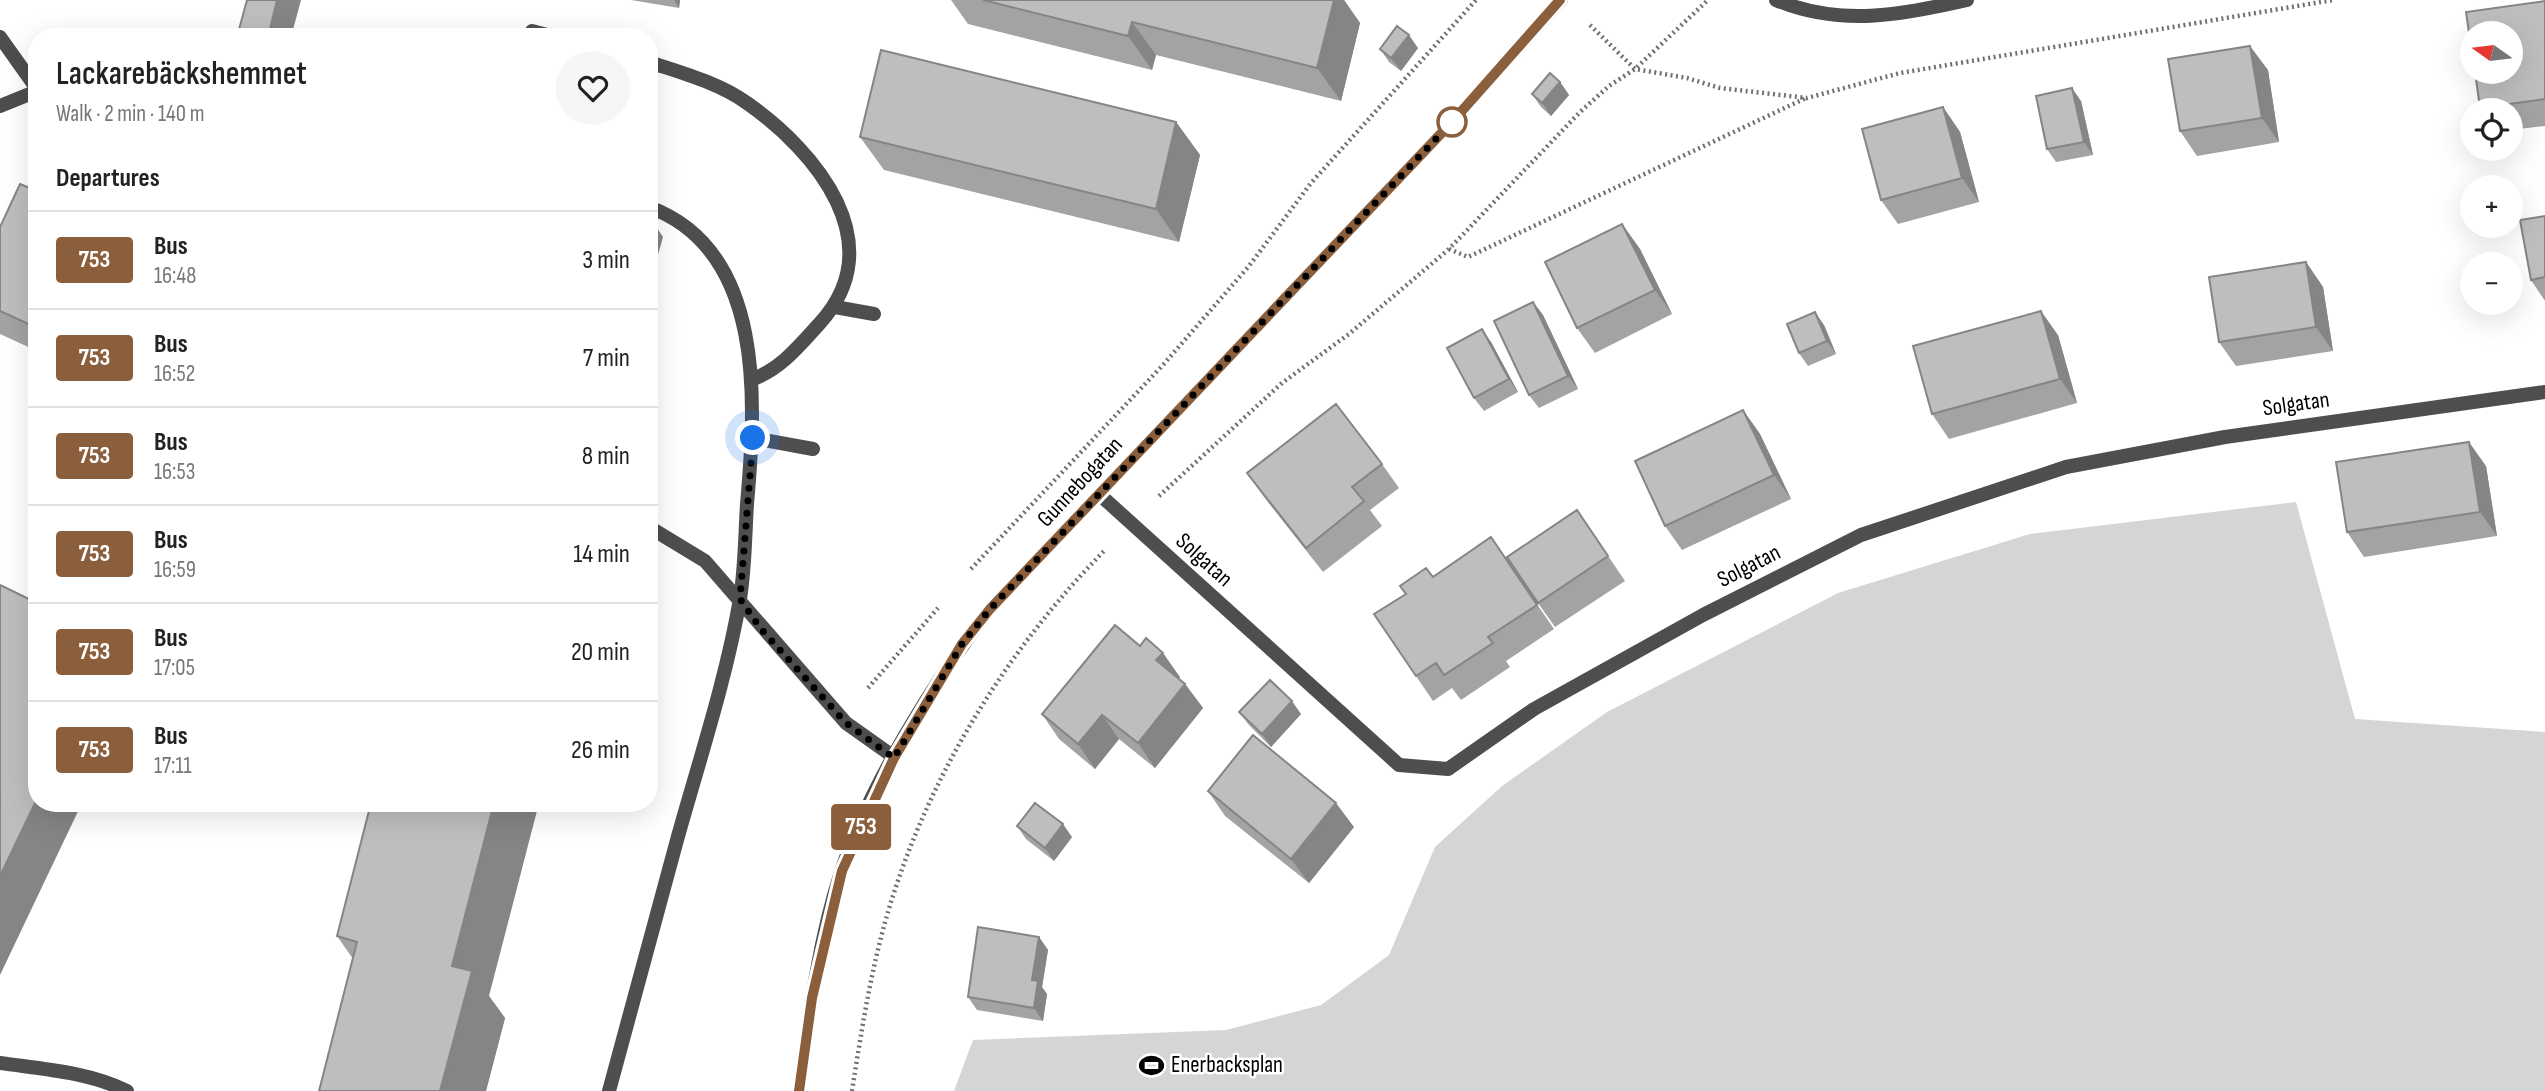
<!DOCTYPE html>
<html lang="en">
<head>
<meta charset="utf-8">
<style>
	:root { --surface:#fff; --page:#f6f6f6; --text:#222; --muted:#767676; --line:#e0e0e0 }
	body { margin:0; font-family:"Sofia Sans Condensed",sans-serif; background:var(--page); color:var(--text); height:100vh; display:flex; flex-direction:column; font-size:26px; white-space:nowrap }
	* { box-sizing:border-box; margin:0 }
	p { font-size:23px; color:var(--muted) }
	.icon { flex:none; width:38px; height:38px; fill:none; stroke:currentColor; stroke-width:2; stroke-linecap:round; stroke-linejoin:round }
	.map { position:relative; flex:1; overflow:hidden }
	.side { position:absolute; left:28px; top:28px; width:630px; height:784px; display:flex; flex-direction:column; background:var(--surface); border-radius:28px; box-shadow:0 7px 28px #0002 }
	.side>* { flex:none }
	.badge { padding:0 14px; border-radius:5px; font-size:24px; line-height:46px }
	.needle { width:46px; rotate:284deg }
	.controls { position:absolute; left:2460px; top:21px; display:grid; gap:14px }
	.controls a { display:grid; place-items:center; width:63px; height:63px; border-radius:50%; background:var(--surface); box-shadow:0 7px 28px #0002; font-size:35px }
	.you { position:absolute; width:35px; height:35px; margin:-18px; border:5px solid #fff; border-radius:50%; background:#1a73e8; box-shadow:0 0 0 10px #1a73e833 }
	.map>.badge { position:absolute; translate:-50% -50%; box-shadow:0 0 0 4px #fff }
	h2 { padding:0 28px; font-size:26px; line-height:63px }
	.round { display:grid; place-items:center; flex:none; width:74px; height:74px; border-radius:37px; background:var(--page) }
	.headline { display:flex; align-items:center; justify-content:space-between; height:119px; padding:0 28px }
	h1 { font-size:33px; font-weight:600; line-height:52px }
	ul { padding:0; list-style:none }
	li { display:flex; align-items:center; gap:21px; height:98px; padding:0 28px; border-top:2px solid var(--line) }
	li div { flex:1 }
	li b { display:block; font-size:26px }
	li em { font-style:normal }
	li .badge { min-width:77px; font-weight:700; text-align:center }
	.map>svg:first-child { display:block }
	.green { fill:#d5d5d5 }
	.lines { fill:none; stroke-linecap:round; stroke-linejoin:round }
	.path { stroke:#707070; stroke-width:4.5; stroke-dasharray:2 3.5; stroke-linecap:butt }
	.service { stroke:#4e4e4e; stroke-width:14 }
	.minor { stroke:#4e4e4e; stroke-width:14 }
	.tertiary { stroke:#4e4e4e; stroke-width:14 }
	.wall { fill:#a3a3a3 }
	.shaded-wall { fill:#858585 }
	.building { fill:#bebebe; stroke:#858585; stroke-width:2 }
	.line-casing { stroke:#fff; stroke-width:16 }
	.line { stroke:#8b5e3c; stroke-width:10 }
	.walk { stroke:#000; stroke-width:7; stroke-dasharray:0 12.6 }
	.stop-dot { fill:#fff; stroke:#8b5e3c; stroke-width:3.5 }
	.labels { text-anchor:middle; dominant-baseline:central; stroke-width:5; stroke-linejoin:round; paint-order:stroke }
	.street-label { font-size:23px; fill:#000; stroke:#fff }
	.poi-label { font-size:23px; fill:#000; stroke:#fff; text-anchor:start }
</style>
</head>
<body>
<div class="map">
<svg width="2545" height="1091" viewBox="0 0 2545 1091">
	<rect width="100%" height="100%" fill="#fff"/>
	<!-- green -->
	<path class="green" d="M2296 502 2355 719 2545 732V1091H954L973 1040 1226 1030 1321 1005 1389 955 1435 847 1502 786 1607 712 1838 593 2030 534Z"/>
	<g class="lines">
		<!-- path -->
		<path class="path" d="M1590 25 1635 69 1687 78 1720 88 1807 98 1900 73 2333 0
			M1449 249 1468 257 1806 98
			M1159 496 1282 383 1349 334 1449 249 1580 112 1609 86 1635 69 1708 0
			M971 569 1163 365 1249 266 1311 183 1476 0
			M868 688 938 608
			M852 1091C861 1034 870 975 886 919 925 781 1006 650 1106 549"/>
		<!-- service -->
		<path class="service" d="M532 31 555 37
			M0 37 37 89
			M649 62C682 73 719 83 747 103 817 152 892 244 820 323 799 346 781 369 751 380
			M0 106 37 91
			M835 307 874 314
			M753 438 813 449
			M649 527 705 561 846 723 894 757
			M0 1063C43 1069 88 1072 127 1091
			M609 1091C632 1007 654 924 677 840 699 761 726 680 740 599 745 568 745 536 747 504 756 403 766 250 649 207"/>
		<!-- minor -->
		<path class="minor" d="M1776 0C1840 27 1902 15 1967 0
			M1099 494 1399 765 1448 769 1534 709 1703 615 1861 535 2066 467 2225 437 2545 392"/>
		<!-- tertiary -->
		<path class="tertiary" d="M799 1091C809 1018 818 943 841 872 869 787 935 679 990 609L1452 122 1561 0"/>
	</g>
	<!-- wall -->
	<path class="wall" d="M631 0H680L679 8Z
		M951 0H1344L1360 23 1341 101 1156 55 1152 70 968 24Z
		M2545 1V126L2511 130V110H2482L2480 108Z
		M1418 48 1401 71 1389 62 1380 49Z
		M2268 70 2279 142 2197 156 2180 131Z
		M1560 82 1569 95 1551 116 1541 107 1532 94Z
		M2081 101 2093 155 2056 162 2047 149Z
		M1943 107 1960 132 1979 202 1898 224 1881 200Z
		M1176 122 1200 155 1179 242 884 170 860 137Z
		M37 191V351L0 334V227Z
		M2545 216V301L2531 280Z
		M1622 224 1640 249 1672 314 1595 353 1577 328Z
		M2306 262 2323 287 2333 351 2236 366 2219 342Z
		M1533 302 1543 315 1578 389 1539 408 1529 395Z
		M1824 325 1836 354 1808 366 1799 353Z
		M2058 335 2077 403 1949 439 1932 414Z
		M1491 342 1518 392 1484 411 1474 398Z
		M1743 410 1760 434 1791 499 1682 550 1665 526Z
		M1382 464 1399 488 1370 510 1382 526 1323 572 1264 497 1247 473Z
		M2486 466 2497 536 2364 557 2347 532Z
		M1577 510 1625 581 1555 627 1538 603Z
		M1491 537 1554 629 1506 661 1510 667 1461 700 1452 688 1433 701 1416 676 1406 594Z
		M1180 677 1179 679 1185 684 1203 708 1155 768 1119 739 1095 769 1059 739 1042 714Z
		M1239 712 1301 714 1271 747 1249 725Z
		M1208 791 1354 827 1309 883 1225 816Z
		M371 803 489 996 505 1018 486 1091H319L353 959 337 936Z
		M1017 826 1072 837 1054 861 1026 839Z
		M1039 937 1048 950 1042 987 1047 994 1043 1021 977 1010 968 997Z"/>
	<!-- shaded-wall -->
	<path class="shaded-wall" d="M277 0H301L291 37H268Z
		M674 0H680L679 8Z
		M1334 0H1344L1360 23 1341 101 1317 68Z
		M1132 22 1156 55 1152 70 1128 36Z
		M1409 35 1418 48 1401 71 1391 58Z
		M2250 46 2268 70 2279 142 2262 118Z
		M1560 82 1569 95 1551 116 1542 103Z
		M2072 88 2081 101 2093 155 2084 142Z
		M1943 107 1960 132 1979 202 1962 178Z
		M1176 122 1200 155 1179 242 1156 209Z
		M649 216 663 237 649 287Z
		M1622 224 1640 249 1672 314 1655 290Z
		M2306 262 2323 287 2333 351 2316 327Z
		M1533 302 1543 315 1578 389 1568 376Z
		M2041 311 2058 335 2077 403 2060 379Z
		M1815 312 1824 325 1836 354 1827 341Z
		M1482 329 1491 342 1518 392 1509 379Z
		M1743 410 1760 434 1791 499 1774 475Z
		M2469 442 2486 466 2497 536 2480 512Z
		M1163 653 1180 677 1173 685 1156 660Z
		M1185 684 1203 708 1155 768 1138 743Z
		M1292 701 1301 714 1271 747 1262 734Z
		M1102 715 1119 739 1095 769 1078 744Z
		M37 799V803H82L0 975V876Z
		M494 803H539L489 996 505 1018 486 1091H440L452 966Z
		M1336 803 1354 827 1309 883 1291 859Z
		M1063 824 1072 837 1054 861 1045 848Z
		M1039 937 1048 950 1042 987 1047 994 1043 1021 1034 1008 1032 980Z"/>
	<!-- building -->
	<path class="building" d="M247 0H277L268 37H237Z
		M983 0H1334L1317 68 1132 22 1128 36Z
		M2545 1V99L2480 108 2475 72H2511V33H2473V60L2466 12Z
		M1397 26 1409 35 1391 58 1380 49Z
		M2250 46 2262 118 2180 131 2168 59Z
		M881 50 1176 122 1156 209 860 137Z
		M1550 73 1560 82 1542 103 1532 94Z
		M2072 88 2084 142 2047 149 2036 96Z
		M1943 107 1962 178 1881 200 1862 129Z
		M20 184 37 191V328L0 311V227Z
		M2545 216V277L2531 280 2520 220Z
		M1622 224 1655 290 1577 328 1545 262Z
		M2306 262 2316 327 2219 342 2209 277Z
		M1533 302 1568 376 1529 395 1494 321Z
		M2041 311 2060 379 1932 414 1913 346Z
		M1815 312 1827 341 1799 353 1787 324Z
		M1482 329 1509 379 1474 398 1447 348Z
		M1336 404 1382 464 1352 487 1364 501 1306 548 1247 473Z
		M1743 410 1774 475 1665 526 1635 461Z
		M2469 442 2480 512 2347 532 2336 462Z
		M1577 510 1608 556 1538 603 1507 557Z
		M1491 537 1537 605 1488 637 1493 643 1444 675 1436 663 1416 676 1374 614 1406 594 1400 586 1426 568 1433 577Z
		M0 585 37 603V799L0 876Z
		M1115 625 1140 646 1146 638 1163 653 1156 660 1185 684 1138 743 1102 715 1078 744 1042 714Z
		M1270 680 1292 701 1262 734 1239 712Z
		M1253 735 1336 803 1291 859 1208 791Z
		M371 803H494L452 966 472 971 440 1091H319L357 942 337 936Z
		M1035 803 1063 824 1045 848 1017 826Z
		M978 927 1039 937 1032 980 1038 981 1034 1008 968 997Z"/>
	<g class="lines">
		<defs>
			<path id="line" d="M799 1091 812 998 842 871 894 758 962 644 990 609 1452 122 1560 0"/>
		</defs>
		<!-- line casing -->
		<use href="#line" class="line-casing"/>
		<!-- line -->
		<use href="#line" class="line"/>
		<!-- walk -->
		<path class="walk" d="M753 438 740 599 761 629 846 723 894 758 962 644 990 609 1452 122"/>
	</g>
	<!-- icons -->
	<defs>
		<symbol id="stadium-bare" viewBox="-9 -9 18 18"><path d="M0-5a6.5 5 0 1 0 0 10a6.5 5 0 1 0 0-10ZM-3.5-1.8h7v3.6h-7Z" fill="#000" stroke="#fff" stroke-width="2.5" paint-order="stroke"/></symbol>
	</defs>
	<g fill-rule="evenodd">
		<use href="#stadium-bare" x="1134" y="1048" width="35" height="35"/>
	</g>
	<!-- markers -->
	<circle class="stop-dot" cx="1452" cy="122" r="14"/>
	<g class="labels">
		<!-- street labels -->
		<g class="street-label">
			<text transform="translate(2296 404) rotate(-8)">Solgatan</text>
			<text transform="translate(1080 482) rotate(-47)">Gunnebogatan</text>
			<text transform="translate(1204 560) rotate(42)">Solgatan</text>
			<text transform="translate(1749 566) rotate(-27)">Solgatan</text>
		</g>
		<!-- poi labels -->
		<g class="poi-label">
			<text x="1171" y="1065">Enerbacksplan</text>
		</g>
	</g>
</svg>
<div class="controls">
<a><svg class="needle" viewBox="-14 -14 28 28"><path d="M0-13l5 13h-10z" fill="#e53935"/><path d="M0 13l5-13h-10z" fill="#767676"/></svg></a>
<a><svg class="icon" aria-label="locate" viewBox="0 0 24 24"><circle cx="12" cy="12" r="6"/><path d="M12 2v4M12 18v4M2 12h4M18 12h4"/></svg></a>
<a>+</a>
<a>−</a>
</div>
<div class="you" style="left:753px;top:438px"></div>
<b class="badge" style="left:861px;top:827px;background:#8b5e3c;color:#fff">753</b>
<section class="side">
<div class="headline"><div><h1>Lackarebäckshemmet</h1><p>Walk · 2 min · 140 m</p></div><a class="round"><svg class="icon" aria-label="heart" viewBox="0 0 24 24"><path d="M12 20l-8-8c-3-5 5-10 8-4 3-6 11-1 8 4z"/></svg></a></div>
<h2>Departures</h2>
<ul>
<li><span class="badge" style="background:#8b5e3c;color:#fff">753</span><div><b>Bus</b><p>16:48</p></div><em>3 min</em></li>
<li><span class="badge" style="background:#8b5e3c;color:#fff">753</span><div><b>Bus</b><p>16:52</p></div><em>7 min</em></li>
<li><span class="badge" style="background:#8b5e3c;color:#fff">753</span><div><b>Bus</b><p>16:53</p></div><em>8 min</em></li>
<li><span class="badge" style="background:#8b5e3c;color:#fff">753</span><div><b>Bus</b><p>16:59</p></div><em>14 min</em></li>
<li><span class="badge" style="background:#8b5e3c;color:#fff">753</span><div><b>Bus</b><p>17:05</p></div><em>20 min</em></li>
<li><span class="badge" style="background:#8b5e3c;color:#fff">753</span><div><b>Bus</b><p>17:11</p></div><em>26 min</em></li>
</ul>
</section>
</div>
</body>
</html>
